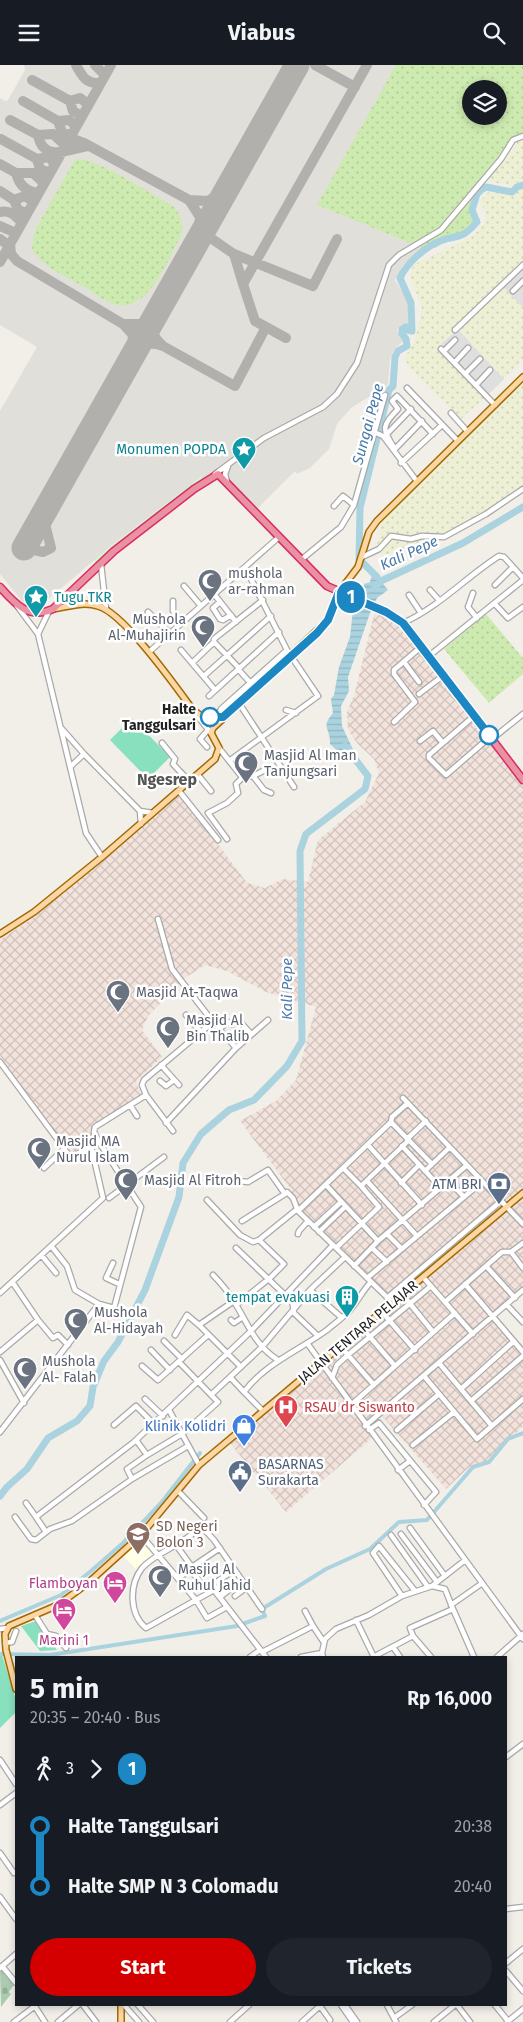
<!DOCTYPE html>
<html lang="en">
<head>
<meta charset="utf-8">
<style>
	:root { --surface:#171b24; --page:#20242c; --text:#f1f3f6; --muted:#9ea1a6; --accent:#d40000 }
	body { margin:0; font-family:"Fira Sans",sans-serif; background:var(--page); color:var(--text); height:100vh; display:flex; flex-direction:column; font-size:19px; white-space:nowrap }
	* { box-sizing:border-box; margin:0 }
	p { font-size:16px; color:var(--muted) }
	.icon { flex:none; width:28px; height:28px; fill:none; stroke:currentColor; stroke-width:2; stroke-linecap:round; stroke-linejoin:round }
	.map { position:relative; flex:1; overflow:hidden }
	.panel { position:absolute; left:15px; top:1591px; width:492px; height:350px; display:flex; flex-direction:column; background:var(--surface); border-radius:0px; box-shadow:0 2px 8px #0003 }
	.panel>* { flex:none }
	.badge { padding:0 10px; border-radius:16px; font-size:18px; line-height:32px }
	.fabs { position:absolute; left:462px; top:15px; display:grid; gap:10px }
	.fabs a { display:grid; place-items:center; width:45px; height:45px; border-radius:50%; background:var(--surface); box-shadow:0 2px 8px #0003; font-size:25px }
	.map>.badge { position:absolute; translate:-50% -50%; box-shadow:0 0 0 2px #fff }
	.legs { display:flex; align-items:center; gap:8px; height:55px; padding:0 15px; font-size:16px }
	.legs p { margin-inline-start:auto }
	.summary { display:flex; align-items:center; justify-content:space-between; height:85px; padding:0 15px }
	h1 { font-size:28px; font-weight:700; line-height:38px }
	.button { display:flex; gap:10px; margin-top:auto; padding:10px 15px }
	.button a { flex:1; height:58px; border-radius:30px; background:var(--accent); color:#fff; font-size:20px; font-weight:700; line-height:58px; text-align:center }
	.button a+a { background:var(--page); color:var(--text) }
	ul { padding:0 15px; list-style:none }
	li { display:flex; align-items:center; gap:18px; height:60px; font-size:19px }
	li i { display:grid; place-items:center; width:8px; height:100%; margin:0 6px; background:currentColor }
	li i::after { content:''; width:12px; height:12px; margin:-6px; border:4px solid; border-radius:50%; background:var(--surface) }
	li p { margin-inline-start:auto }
	li:first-child i { background:linear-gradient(#0000 50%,currentColor 0) }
	li:last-child i { background:linear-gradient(currentColor 50%,#0000 0) }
	header { display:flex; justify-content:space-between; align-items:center; height:65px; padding:0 15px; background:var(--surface); font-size:22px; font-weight:700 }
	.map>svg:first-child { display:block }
	.residential { fill:#e0dfdf }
	.education { fill:#ffffe5 }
	.military { fill:url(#military-cross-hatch) }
	.airport { fill:#e1dfda; fill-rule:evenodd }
	.farmland { fill:url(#farmland-dots) }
	.grass { fill:url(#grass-dots); fill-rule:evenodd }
	.cemetery { fill:url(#cemetery-stones) }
	.park { fill:url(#park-crowns) }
	.pitch { fill:#88e0be }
	.water { fill:url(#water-rules) }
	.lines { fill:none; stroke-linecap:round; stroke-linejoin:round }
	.canal { stroke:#aad3df; stroke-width:4 }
	.river { stroke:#aad3df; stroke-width:7 }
	.taxiway { stroke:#b1b0ac; stroke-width:10 }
	.runway { stroke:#b1b0ac; stroke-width:25 }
	.minor-tunnel { stroke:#c8c6c1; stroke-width:4.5; stroke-dasharray:4.5 2; stroke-linecap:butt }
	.minor-casing { stroke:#a9a9a9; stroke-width:7 }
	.major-casing { stroke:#a06b00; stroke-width:8 }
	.highway-casing { stroke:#dc2a67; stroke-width:9 }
	.minor { stroke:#fff; stroke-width:4.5 }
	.major { stroke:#fcd6a4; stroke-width:5 }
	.highway { stroke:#e892a2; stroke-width:6 }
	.line-1-casing { stroke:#fff; stroke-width:11 }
	.line-1 { stroke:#1d87c4; stroke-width:8 }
	.stop-1-dot { fill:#fff; stroke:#1d87c4; stroke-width:2.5 }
	.labels { text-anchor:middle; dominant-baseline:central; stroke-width:5; stroke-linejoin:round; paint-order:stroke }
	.culture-label { font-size:14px; fill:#0d838f; stroke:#fff; text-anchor:end }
	.worship-label { font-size:14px; fill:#5b616d; stroke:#fff; text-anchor:start }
	.stop-label { font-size:14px; font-weight:bold; fill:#222; stroke:#fff; text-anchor:end }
	.service-label { font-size:14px; fill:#4e5e75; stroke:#fff; text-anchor:end }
	.street-label { font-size:14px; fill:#222; stroke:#fff }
	.health-label { font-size:14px; fill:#be3a42; stroke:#fff; text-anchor:start }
	.shop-label { font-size:14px; fill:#366cbe; stroke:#fff; text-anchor:end }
	.education-label { font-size:14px; fill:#785e54; stroke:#fff; text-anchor:start }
	.hotel-label { font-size:14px; fill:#b23c85; stroke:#fff; text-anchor:end }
	.water-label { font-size:15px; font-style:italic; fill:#4a7aab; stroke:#fff }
	.quarter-label { font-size:16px; font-weight:bold; fill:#555; stroke:#fff }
</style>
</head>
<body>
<header><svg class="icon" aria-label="menu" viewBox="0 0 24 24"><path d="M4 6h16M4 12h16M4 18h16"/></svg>Viabus<svg class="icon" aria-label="search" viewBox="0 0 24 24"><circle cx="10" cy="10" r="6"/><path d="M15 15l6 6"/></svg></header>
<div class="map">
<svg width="523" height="1957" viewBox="0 0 523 1957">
	<defs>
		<pattern id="military-cross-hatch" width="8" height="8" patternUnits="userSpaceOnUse" patternTransform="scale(1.25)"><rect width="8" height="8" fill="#f3e3dd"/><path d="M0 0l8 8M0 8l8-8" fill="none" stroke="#d0c2bd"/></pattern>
		<pattern id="farmland-dots" width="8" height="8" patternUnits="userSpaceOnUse" patternTransform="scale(1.25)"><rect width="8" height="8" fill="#eef0d5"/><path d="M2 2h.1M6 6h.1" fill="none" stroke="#ccceb7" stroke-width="1.8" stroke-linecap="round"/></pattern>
		<pattern id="grass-dots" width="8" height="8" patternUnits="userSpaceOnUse" patternTransform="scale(1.25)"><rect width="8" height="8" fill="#cdebb0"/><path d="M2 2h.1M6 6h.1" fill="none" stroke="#b0c997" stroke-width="1.8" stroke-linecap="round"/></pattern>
		<pattern id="cemetery-stones" width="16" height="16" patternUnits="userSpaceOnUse" patternTransform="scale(1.25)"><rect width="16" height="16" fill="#aacbaf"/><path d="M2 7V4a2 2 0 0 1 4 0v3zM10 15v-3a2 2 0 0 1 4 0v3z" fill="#92ae96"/></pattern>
		<pattern id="park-crowns" width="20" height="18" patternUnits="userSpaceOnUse" patternTransform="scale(1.25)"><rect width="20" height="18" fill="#c8facc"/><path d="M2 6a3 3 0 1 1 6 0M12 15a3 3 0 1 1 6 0" fill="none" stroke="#acd6af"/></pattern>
		<pattern id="water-rules" width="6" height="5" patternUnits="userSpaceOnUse" patternTransform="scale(1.25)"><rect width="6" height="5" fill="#aad3df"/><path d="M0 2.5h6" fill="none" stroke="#92b5bf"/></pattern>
	</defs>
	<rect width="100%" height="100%" fill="#f2efe9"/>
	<!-- residential -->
	<path class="residential" d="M523 202V243L503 222Z
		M458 264 504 314 488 330 441 279Z"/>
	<!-- education -->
	<path class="education" d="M142 1473 154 1489 137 1505 123 1491Z"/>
	<!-- military -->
	<path class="military" d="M375 546 399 560 417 580 523 721V1229L496 1250 523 1281V1361L488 1397 467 1404 446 1424 382 1351 366 1363 372 1373 286 1447 230 1378 397 1239 300 1144 290 1123 240 1056 276 1036 296 1015 316 942 266 927 227 906 205 900 185 913 148 951 142 965 162 992 136 1016 141 1030 91 1063 94 1075 72 1091 0 991V875L34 852 181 729 247 818 265 823 282 814 308 817 318 775 365 737 379 708 374 694 358 679 348 665 347 647 354 631Z"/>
	<!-- airport -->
	<path class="airport" d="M24 0H523L514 77 498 101V105L489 112 475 130 477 136 473 140V144L477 154 471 161 460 169 435 183 432 179 417 188 403 200 395 215 408 236V259L400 260 397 265 404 275 394 285 390 294 388 320 351 343 337 359 329 384 310 403 297 409 295 406 256 445 229 414V403L205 414 202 411 111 481 38 543 26 541 0 509V346L37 282 0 260V33L6 36 8 35 25 5ZM471 24H499V51H471Z"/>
	<!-- farmland -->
	<path class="farmland" d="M523 73V115L512 121 491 117 488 114 511 88 519 74Z
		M491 124 511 127 523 124V202L503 222 523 243V295L504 314 458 264 441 279 488 330 461 354 417 311 404 294 415 276 422 242 410 213 413 200 473 171 485 158V147L480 136Z
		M523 318V426L475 455 445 469 386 490 375 488 383 453Z"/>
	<!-- grass -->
	<path class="grass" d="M396 0H523V73L514 77 498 101V105L489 112 475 130 477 136 473 140 477 154 471 161 435 183 432 179 425 184 317 140ZM471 24H499V51H471Z
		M77 94C98 93 154 131 174 142 182 151 183 159 181 171 168 194 148 250 114 239 103 236 91 226 81 220 63 210 43 202 32 184L35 165 73 98Z
		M486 549 523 593V609L489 638 444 584Z"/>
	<!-- cemetery -->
	<path class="cemetery" d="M3 1905 15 1918 9 1927 11 1929 1 1942 0 1907Z"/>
	<!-- park -->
	<path class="park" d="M202 411 205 414 96 498 94 495Z"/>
	<!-- pitch -->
	<path class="pitch" d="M132 653 170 692 148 714 110 675Z
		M36 1556 57 1585 40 1586 21 1561Z
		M2 1590 16 1635V1647L0 1663V1591Z"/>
	<!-- water -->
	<path class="water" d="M373 506 388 525 377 533 370 548 348 612 349 626 341 641 342 661 357 693 350 688 341 689 330 679C331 663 320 663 333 648L331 634 334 630 339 602 350 572 353 545 364 519 370 517Z"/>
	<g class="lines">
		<!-- canal -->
		<path class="canal" d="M0 1556 61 1530 91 1506 123 1478 161 1438 200 1388
			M0 1589 50 1590 237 1561 265 1551 262 1544 326 1504 370 1484 399 1457 427 1455 473 1402 489 1397 508 1374 523 1368"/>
		<!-- river -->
		<path class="river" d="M377 512 359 494 360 443 389 325 393 321 395 292 398 286 407 281 406 274 402 269V264L406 262 407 265 412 266 411 238 400 213C406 199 425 182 440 176 459 169 460 176 477 157L472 145 477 129 481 125 486 122 512 127 517 122 523 120
			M375 522 381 516 463 478 523 442
			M0 1431 7 1422 27 1404 48 1373 77 1356 90 1341 93 1322 104 1296 118 1277 145 1225 179 1132 183 1098 201 1069 229 1045 254 1035 287 1001 302 976 300 786 306 769 365 724 368 711 345 681"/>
		<!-- taxiway -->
		<path class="taxiway" d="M76 0C82 11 86 19 100 18
			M95 0 105 10
			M315 0 355 22
			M32 15 70 36
			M23 36 58 56
			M82 51 73 46 70 36 80 33 88 39
			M10 55 38 70
			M71 70 62 67 58 56 69 55 76 61
			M1 74 37 94
			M68 76 76 75 84 78 189 135 208 136 226 125
			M65 80 53 69 38 70C43 99 72 83 89 81
			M0 99 16 108
			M50 108 40 104 37 94 49 92 54 98
			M0 126 14 135
			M39 128C26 127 19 120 16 108H33L44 118
			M189 135 200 152 198 175
			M0 147C10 145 15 150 21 157
			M27 148 18 145 14 135 25 131 34 137
			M0 161 16 168
			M202 167 234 189 243 219
			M0 174 9 181
			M10 179 11 189 17 196 123 259 132 269 135 286
			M234 189 313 221 337 174
			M0 197 111 0
			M155 251C150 264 152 271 162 280
			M123 259H143L155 251
			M286 273 255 256 243 219 367 0
			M135 286C144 277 151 277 163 281L235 321 266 262
			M41 454 28 464 26 474 34 485 43 487 51 483 45 459V447"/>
		<!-- runway -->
		<path class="runway" d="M24 483 297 0"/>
		<!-- minor-tunnel -->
		<path class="minor-tunnel" d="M419 617 422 621"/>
		<defs>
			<path id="minor" d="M513 226 523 216
				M455 265 523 200
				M441 284 495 340
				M444 286 455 275
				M455 297 468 283
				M465 309 480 294
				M476 320 490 305
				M407 323 457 375
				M451 348 467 366
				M374 367 383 371 416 415
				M386 370 411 344
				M395 384C381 363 382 361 398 344L392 336 397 331 433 369
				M394 385 422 356
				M401 398 442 360
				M215 409 264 373 323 342 337 329 357 298 389 200 399 190 441 165 501 94 513 75 523 71
				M227 417 225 409 228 401
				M334 441 343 431 354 440
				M362 492 379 484 391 471 411 474 422 471 444 472 486 449 523 424
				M301 495 341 462 354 440 385 330
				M101 499 106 544
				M495 520 513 502
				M184 521 201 541
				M430 525 439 535
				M473 528 468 542 477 553
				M214 529 236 557
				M409 530 421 548
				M173 536V546L182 558
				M220 537 213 543 220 554 223 555 231 550
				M495 539 508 553 523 542
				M17 541 38 569 86 768 102 792
				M148 547 170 568
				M403 558C439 542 466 512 499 491L504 492 523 513
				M38 569 49 546
				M214 577 239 603
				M181 585 215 625
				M149 587 279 472
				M429 591 523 515
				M404 597 419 617
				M192 598 214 577V574L263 535
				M238 604 255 623
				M204 611 271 551
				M419 629 444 610
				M209 631 279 567
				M235 632 294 722
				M286 645 296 648
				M195 648 211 668
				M474 651 429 690V693L446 710 490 672
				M218 653 221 644 287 585
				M394 657 415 637 394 609V605L422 581
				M62 664 84 689
				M492 674 523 649
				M420 676 433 666 443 678
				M162 678 175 694 173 699 190 717
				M207 682 200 674 208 665
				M219 683 242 712 253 711 267 704
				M229 696 318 631 287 585 245 502
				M70 702 84 689 140 746 141 759
				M198 710 211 726
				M253 711 264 725 271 728
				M179 726 218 775
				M140 746 153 748
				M227 774 208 748 227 738 238 728 236 719 243 712
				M158 854 172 904 213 957
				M186 950 201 967
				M243 960 251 969
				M219 964 228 957 233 960
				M0 997 69 1090 74 1091 91 1081
				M161 1000 179 1020
				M160 1016 166 1021 174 1015
				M146 1030 173 1066
				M403 1033 523 1159
				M408 1038 392 1052 391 1057 432 1099
				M130 1040 137 1051
				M166 1058 236 983 268 955
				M407 1074 426 1056
				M99 1077 94 1067 95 1062 146 1030 142 1020 144 1015 213 957 236 983
				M368 1080 422 1140
				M402 1081 441 1123
				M44 1103 64 1084
				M344 1104 361 1121
				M425 1106 449 1083
				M238 1116 248 1117 268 1105 285 1129 242 1156
				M367 1116 417 1171
				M449 1116 464 1132
				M401 1118 419 1100
				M326 1120 378 1176
				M285 1128 287 1127 293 1133 298 1146 393 1238
				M109 1133 164 1092
				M207 1135 240 1170 253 1177 259 1175 296 1145
				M298 1146 391 1057
				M314 1162 341 1137
				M319 1167 345 1142
				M298 1169 299 1166 308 1156
				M387 1169 402 1184
				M236 1183 286 1231
				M336 1183 379 1142 361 1121 409 1075
				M372 1183 387 1197
				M511 1187 523 1203
				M42 1191 56 1208
				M113 1198 106 1213 119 1219
				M354 1201 378 1176 466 1101
				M486 1201 515 1233
				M213 1210C221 1218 229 1228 235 1238 248 1259 256 1282 278 1295
				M423 1212 473 1269
				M367 1213 482 1117
				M465 1219 523 1287
				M310 1225 341 1252
				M291 1227 294 1248 318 1271
				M0 1228 103 1133 91 1081 99 1077 141 1142 114 1243 99 1239 75 1225 67 1201 52 1182
				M403 1230 433 1267
				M387 1233 501 1136
				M234 1236 199 1260 241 1302
				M445 1237 502 1187H511L523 1178
				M236 1240 270 1213 284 1199 259 1175
				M507 1240 523 1257
				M382 1247 415 1285
				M38 1255 53 1273 58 1270 68 1280
				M231 1255 234 1258 243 1252
				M363 1264 395 1301
				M175 1270 187 1250 199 1260
				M164 1276 182 1294
				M307 1278 523 1574
				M341 1282 374 1320
				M151 1285 170 1305
				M0 1287 38 1255 13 1218
				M0 1295 24 1338
				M439 1298 492 1361
				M142 1301 158 1315 208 1270
				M424 1311 477 1374 523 1334
				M230 1312 244 1327
				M332 1313 337 1300 348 1290 431 1221
				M461 1324 514 1276
				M212 1329 262 1282 310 1225 345 1192
				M145 1334 163 1351
				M471 1336 523 1291
				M351 1340 455 1248
				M169 1345 199 1400
				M263 1346 244 1327C266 1298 298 1286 327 1265 334 1259 344 1252 350 1245 358 1236 363 1225 371 1217
				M114 1360 136 1341 154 1359
				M365 1361 523 1225
				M369 1365 379 1358 436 1427 424 1440
				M397 1365 439 1329
				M0 1367 99 1239
				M136 1375 147 1390 182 1369 218 1337 179 1297
				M413 1380 454 1347
				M398 1405 410 1396
				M132 1414 127 1404 147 1390
				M179 1427 204 1453
				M26 1438 36 1452
				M15 1452 31 1474 36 1475 50 1464 72 1456 132 1414 188 1381
				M410 1463 445 1511
				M46 1467 36 1452 134 1377 250 1267 333 1180
				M401 1469 437 1517
				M141 1470 196 1535 214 1525 266 1592
				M391 1470 428 1522
				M176 1480 192 1502
				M189 1504 199 1515
				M178 1514 192 1502 220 1483
				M214 1525 219 1521 218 1516 234 1505
				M235 1531 247 1522
				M402 1531 373 1488 379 1481 415 1526
				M220 1532 234 1521
				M451 1540 481 1519
				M227 1542 207 1553 196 1535 146 1563C129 1549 129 1520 142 1503 152 1492 168 1485 181 1477 188 1473 195 1466 203 1463L214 1475 262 1544
				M453 1544 445 1524 432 1521 464 1496
				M305 1546 313 1561
				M35 1550 47 1569 56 1571 66 1583
				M356 1555 374 1592
				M0 1564 8 1563
				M413 1571 410 1563 453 1544 474 1592
				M5 1578 12 1577 16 1566
				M393 1582 400 1592
				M262 1587 313 1561 323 1576
				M322 1588 325 1574 336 1564 369 1550 402 1531 432 1521
				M250 1592 260 1585
				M301 1592 322 1588 323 1592
				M373 1592 413 1571 431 1592
				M497 1592 523 1569
				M506 1692 523 1679
				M0 1695 16 1719
				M0 1740 16 1728
				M0 1788 14 1808
				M0 1832 16 1854
				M506 1844 523 1842
				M506 1898 523 1884
				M2 1901 16 1918
				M0 1903 16 1889
				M506 1906 523 1926
				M34 1940 45 1957
				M83 1940 96 1957
				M124 1940 139 1957
				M138 1940 153 1957
				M341 1940 353 1957
				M345 1940 357 1957
				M387 1940 396 1957
				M457 1940 470 1957
				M495 1940 508 1956
				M320 1941 330 1955
				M394 1953 412 1940
				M14 1957 35 1941
				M58 1957 78 1940
				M230 1957 249 1940
				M302 1957 321 1940
				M434 1957 455 1940
				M507 1957 523 1944"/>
			<path id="major" d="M53 544C69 542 82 536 98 541 124 548 176 622 193 645L203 652 223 653
				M0 869 34 847 102 792 215 694 219 683 211 668 213 663 326 557 339 527 358 502 369 467 377 456 523 312
				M16 1624 6 1585 5 1569 9 1561 58 1540 88 1518 141 1470 199 1400 523 1128
				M121 1957V1940"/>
			<path id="highway" d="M0 522C15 539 29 555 53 544L114 486 194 424 218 409 327 521 386 547 406 561 523 715"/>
		</defs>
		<!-- minor casing -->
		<use href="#minor" class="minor-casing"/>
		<!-- major casing -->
		<use href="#major" class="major-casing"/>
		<!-- highway casing -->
		<use href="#highway" class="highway-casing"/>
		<!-- minor -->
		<use href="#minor" class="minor"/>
		<!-- major -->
		<use href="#major" class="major"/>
		<!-- highway -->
		<use href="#highway" class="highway"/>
	</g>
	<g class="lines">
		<defs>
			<path id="line-1" d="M210 652H223L317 568 328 555 339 527 386 547 403 558 489 670"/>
		</defs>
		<!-- line-1 casing -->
		<use href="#line-1" class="line-1-casing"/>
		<!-- line-1 -->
		<use href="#line-1" class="line-1"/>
	</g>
	<!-- icons -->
	<defs>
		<symbol id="sight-pin" viewBox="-11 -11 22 30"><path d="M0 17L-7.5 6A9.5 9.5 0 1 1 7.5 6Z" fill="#0f9aa8" stroke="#fff"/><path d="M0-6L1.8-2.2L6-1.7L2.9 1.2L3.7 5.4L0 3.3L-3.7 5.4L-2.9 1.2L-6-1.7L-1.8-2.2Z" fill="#fff"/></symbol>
		<symbol id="mosque-pin" viewBox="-11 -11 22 30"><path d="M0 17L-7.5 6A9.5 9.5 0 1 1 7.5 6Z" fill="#6b7280" stroke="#fff"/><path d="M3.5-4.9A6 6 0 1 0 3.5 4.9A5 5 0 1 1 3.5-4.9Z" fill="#fff"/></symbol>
		<symbol id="bank-pin" viewBox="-11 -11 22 30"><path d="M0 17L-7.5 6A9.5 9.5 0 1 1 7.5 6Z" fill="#5c6f8a" stroke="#fff"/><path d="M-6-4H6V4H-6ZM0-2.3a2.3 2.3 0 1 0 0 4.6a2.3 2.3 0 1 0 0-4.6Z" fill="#fff"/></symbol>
		<symbol id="building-pin" viewBox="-11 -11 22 30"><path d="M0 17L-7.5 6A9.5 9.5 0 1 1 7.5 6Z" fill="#0f9aa8" stroke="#fff"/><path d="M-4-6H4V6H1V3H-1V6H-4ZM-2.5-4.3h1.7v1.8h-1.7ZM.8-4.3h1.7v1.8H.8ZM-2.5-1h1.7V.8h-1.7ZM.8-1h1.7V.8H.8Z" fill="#fff"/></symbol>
		<symbol id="hospital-pin" viewBox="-11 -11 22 30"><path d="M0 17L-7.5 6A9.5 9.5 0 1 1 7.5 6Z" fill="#e0444e" stroke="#fff"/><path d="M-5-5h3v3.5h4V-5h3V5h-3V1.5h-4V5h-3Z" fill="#fff"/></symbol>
		<symbol id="shop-pin" viewBox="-11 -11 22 30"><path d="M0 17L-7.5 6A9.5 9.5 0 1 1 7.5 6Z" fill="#3f7fe0" stroke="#fff"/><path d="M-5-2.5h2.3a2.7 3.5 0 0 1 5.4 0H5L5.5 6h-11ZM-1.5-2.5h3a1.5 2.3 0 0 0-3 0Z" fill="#fff"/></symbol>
		<symbol id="civic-pin" viewBox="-11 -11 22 30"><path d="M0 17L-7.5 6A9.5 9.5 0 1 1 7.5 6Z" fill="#5c6f8a" stroke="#fff"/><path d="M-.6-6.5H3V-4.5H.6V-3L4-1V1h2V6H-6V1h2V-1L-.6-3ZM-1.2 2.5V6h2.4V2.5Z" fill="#fff"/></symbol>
		<symbol id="school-pin" viewBox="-11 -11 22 30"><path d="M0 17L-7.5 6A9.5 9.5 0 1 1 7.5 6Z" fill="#8d6e63" stroke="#fff"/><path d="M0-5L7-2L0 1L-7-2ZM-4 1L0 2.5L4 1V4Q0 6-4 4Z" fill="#fff"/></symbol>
		<symbol id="hotel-pin" viewBox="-11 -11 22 30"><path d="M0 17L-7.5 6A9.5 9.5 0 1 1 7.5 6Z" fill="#d1479c" stroke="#fff"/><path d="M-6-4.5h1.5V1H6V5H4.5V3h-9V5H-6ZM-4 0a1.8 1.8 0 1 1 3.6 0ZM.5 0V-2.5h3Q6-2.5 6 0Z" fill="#fff"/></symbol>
	</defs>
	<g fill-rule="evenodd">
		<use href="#sight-pin" x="230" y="370" width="28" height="38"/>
		<use href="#mosque-pin" x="196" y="502" width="28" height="38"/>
		<use href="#sight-pin" x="22" y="518" width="28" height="38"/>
		<use href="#mosque-pin" x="189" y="548" width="28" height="38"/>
		<use href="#mosque-pin" x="232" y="684" width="28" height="38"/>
		<use href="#mosque-pin" x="104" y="913" width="28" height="38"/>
		<use href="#mosque-pin" x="154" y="949" width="28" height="38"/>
		<use href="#mosque-pin" x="25" y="1070" width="28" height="38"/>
		<use href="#mosque-pin" x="112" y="1101" width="28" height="38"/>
		<use href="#bank-pin" x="485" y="1105" width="28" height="38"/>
		<use href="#building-pin" x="333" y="1218" width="28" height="38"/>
		<use href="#mosque-pin" x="62" y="1241" width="28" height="38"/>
		<use href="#mosque-pin" x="11" y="1290" width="28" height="38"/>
		<use href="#hospital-pin" x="272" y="1328" width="28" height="38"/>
		<use href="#shop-pin" x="230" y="1347" width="28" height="38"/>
		<use href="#civic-pin" x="226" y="1393" width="28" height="38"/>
		<use href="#school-pin" x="124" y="1455" width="28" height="38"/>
		<use href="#mosque-pin" x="146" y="1498" width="28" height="38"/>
		<use href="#hotel-pin" x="101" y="1504" width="28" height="38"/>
		<use href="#hotel-pin" x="50" y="1531" width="28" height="38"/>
	</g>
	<!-- markers -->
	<g class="stop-1-dot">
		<circle cx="210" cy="652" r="9"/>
		<circle cx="489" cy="670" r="9"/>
	</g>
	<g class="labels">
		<!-- culture labels -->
		<g class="culture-label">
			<text x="226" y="384">Monumen POPDA</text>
			<text x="54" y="532" text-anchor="start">Tugu TKR</text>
			<text x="330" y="1232">tempat evakuasi</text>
		</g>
		<!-- worship labels -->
		<g class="worship-label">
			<text x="228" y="508">mushola<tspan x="228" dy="16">ar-rahman</tspan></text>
			<text x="186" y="554" text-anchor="end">Mushola<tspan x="186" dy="16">Al-Muhajirin</tspan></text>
			<text x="264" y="690">Masjid Al Iman<tspan x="264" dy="16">Tanjungsari</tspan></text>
			<text x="136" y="927">Masjid At-Taqwa</text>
			<text x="186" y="955">Masjid Al<tspan x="186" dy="16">Bin Thalib</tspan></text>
			<text x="56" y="1076">Masjid MA<tspan x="56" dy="16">Nurul Islam</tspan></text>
			<text x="144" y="1115">Masjid Al Fitroh</text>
			<text x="94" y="1247">Mushola<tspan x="94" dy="16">Al-Hidayah</tspan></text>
			<text x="42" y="1296">Mushola<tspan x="42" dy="16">Al- Falah</tspan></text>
			<text x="178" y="1504">Masjid Al<tspan x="178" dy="16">Ruhul Jahid</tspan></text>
		</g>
		<!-- stop labels -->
		<g class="stop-label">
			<text x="196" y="644">Halte<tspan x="196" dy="16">Tanggulsari</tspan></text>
		</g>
		<!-- service labels -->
		<g class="service-label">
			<text x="482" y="1119">ATM BRI</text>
			<text x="258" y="1399" text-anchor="start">BASARNAS<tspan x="258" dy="16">Surakarta</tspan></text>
		</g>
		<!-- street labels -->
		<g class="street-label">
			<text transform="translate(358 1267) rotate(-40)">JALAN TENTARA PELAJAR</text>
		</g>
		<!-- health labels -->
		<g class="health-label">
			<text x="304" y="1342">RSAU dr Siswanto</text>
		</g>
		<!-- shop labels -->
		<g class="shop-label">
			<text x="226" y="1361">Klinik Kolidri</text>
		</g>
		<!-- education labels -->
		<g class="education-label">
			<text x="156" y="1461">SD Negeri<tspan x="156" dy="16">Bolon 3</tspan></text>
		</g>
		<!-- hotel labels -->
		<g class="hotel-label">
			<text x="98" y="1518">Flamboyan</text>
			<text x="64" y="1575" text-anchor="middle">Marini 1</text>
		</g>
		<!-- water labels -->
		<g class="water-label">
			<text transform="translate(368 359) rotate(-75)">Sungai Pepe</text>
			<text transform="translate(409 488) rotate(-25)">Kali Pepe</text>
			<text transform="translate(287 924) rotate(-90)">Kali Pepe</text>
		</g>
		<!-- quarter labels -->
		<g class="quarter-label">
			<text x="167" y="714">Ngesrep</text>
		</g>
	</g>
</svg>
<div class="fabs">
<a><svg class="icon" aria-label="layers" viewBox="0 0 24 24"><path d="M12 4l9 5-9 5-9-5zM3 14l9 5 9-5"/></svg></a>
</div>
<b class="badge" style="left:351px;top:532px;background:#1d87c4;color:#fff">1</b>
<section class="panel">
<div class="summary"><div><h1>5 min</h1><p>20:35 – 20:40 · Bus</p></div><b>Rp 16,000</b></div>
<div class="legs"><svg class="icon" aria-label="walk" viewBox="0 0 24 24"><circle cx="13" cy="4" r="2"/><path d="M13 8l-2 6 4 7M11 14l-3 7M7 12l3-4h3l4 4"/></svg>3<svg class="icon" aria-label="forward" viewBox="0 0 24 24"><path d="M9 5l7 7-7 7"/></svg><b class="badge" style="background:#1d87c4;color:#fff">1</b></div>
<ul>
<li><i style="color:#1d87c4"></i><b>Halte Tanggulsari</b><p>20:38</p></li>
<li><i style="color:#1d87c4"></i><b>Halte SMP N 3 Colomadu</b><p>20:40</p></li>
</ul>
<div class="button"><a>Start</a><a>Tickets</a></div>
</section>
</div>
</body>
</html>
